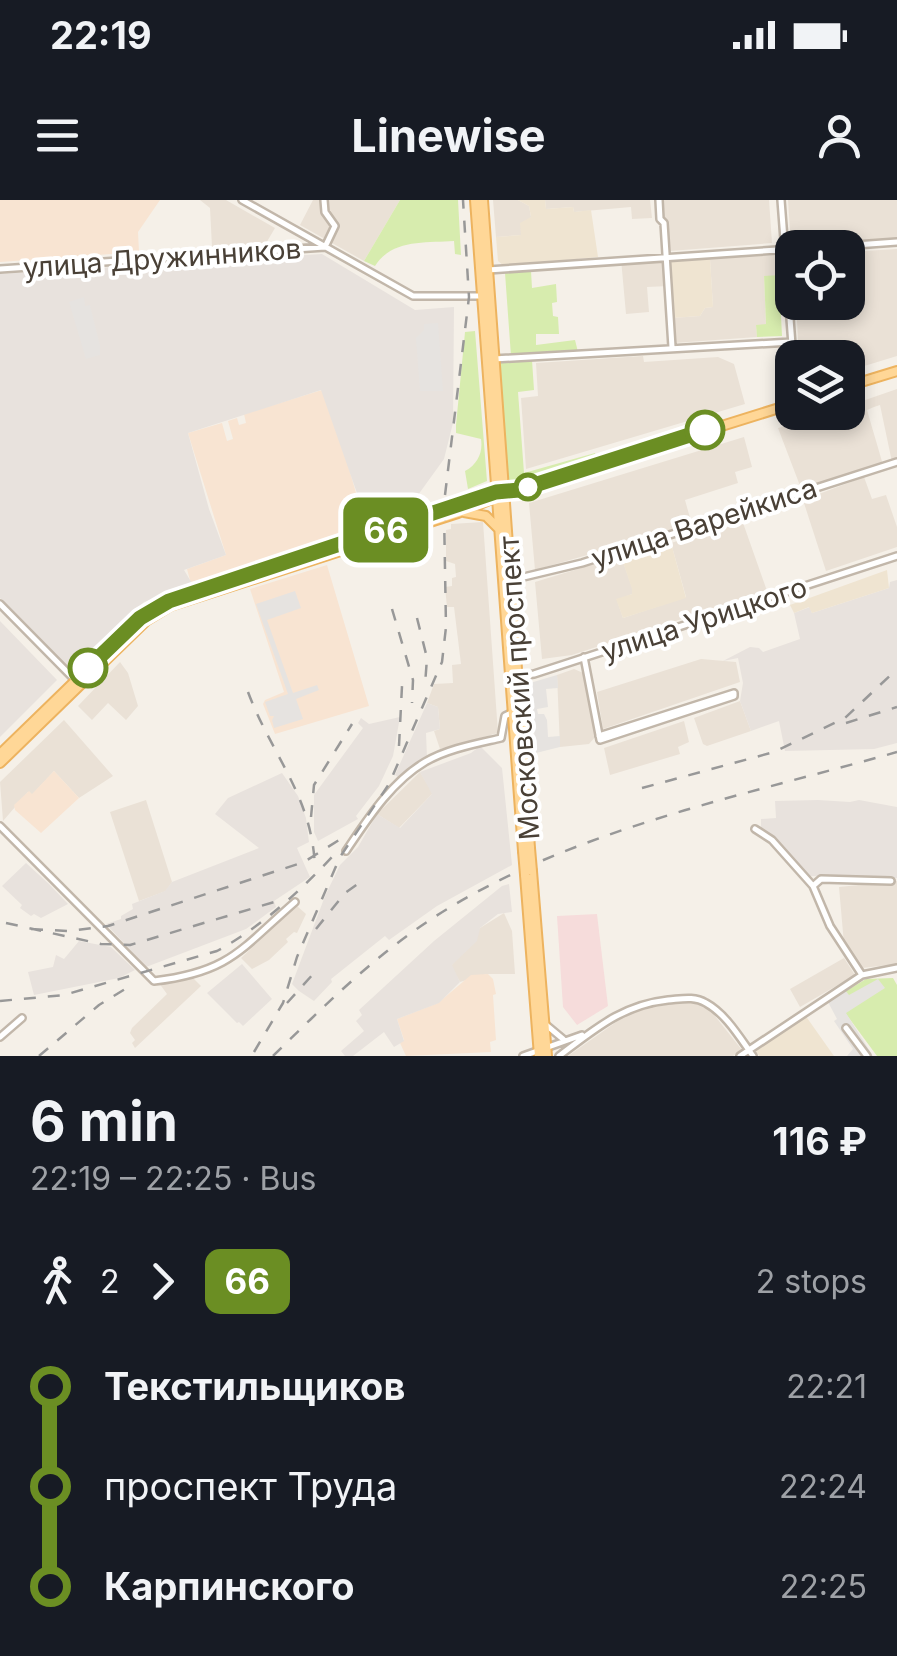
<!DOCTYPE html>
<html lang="en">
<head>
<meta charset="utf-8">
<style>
	:root { --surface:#171b24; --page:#242831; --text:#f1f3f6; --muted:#9ea1a6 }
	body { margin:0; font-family:Inter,sans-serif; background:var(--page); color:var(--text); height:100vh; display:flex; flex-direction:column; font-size:38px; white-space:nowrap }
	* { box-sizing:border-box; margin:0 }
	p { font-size:32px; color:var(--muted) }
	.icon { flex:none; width:55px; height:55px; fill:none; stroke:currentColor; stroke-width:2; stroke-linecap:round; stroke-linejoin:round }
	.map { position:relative; height:856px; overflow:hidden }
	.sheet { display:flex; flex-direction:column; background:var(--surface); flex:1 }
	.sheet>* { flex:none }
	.badge { padding:0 20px; border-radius:15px; font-size:35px; line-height:65px }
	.buttons { position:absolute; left:775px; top:30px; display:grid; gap:20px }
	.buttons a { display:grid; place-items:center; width:90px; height:90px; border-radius:20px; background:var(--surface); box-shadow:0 5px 15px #0003; font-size:50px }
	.map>.badge { position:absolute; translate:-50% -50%; box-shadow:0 0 0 5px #fff }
	.legs { display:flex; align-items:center; gap:15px; height:110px; padding:0 30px; font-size:32px }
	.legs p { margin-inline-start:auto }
	.summary { display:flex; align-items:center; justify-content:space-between; height:170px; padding:0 30px }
	h1 { font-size:55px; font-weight:700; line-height:75px }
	ul { padding:0 30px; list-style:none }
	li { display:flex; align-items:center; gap:35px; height:100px; font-size:38px }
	li i { display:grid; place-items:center; width:15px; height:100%; margin:0 12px; background:currentColor }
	li i::after { content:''; width:25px; height:25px; margin:-12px; border:8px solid; border-radius:50%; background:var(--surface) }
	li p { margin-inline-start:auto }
	li:first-child i { background:linear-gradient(#0000 50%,currentColor 0) }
	li:last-child i { background:linear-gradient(currentColor 50%,#0000 0) }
	.status { display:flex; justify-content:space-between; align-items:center; height:70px; padding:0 50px; background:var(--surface); direction:ltr }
	.status svg { height:28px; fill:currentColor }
	header { display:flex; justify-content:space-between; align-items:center; height:130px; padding:0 30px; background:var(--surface); font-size:45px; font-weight:700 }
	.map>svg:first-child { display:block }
	.residential { fill:#eae1d6 }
	.commercial { fill:#f8e4d2 }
	.industrial { fill:#e8e2dd }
	.education { fill:#efe4d1 }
	.medical { fill:#f6dcdb }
	.green { fill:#d7ecae }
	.parking { fill:#e6e3e0 }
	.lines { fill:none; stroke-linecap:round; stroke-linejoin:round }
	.minor-casing { stroke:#c2b7aa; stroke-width:10 }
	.major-casing { stroke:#edb35f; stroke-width:12 }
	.minor { stroke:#fff; stroke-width:5 }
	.major { stroke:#ffd797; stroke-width:8 }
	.rail { stroke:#989898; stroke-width:2.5; stroke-dasharray:12 12; stroke-linecap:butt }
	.major-bridge-casing { stroke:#edb35f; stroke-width:12; stroke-linecap:butt }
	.major-bridge { stroke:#ffd797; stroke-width:8 }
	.line-1-casing { stroke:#fff; stroke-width:22 }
	.line-1 { stroke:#6b8e23; stroke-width:15 }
	.stop-1-dot { fill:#fff; stroke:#6b8e23; stroke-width:5 }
	.labels { text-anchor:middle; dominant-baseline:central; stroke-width:8; stroke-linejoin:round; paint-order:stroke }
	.street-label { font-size:28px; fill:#494036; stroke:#fff }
</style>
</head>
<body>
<div class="status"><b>22:19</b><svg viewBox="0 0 49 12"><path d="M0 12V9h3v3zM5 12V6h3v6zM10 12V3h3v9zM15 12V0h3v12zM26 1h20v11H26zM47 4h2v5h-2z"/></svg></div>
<header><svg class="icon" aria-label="menu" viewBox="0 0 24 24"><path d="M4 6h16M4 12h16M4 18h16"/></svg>Linewise<svg class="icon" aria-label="person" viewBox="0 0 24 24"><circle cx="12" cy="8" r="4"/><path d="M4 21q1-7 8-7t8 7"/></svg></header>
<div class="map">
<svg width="897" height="856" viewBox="0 0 897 856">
	<rect width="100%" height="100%" fill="#f5f0e8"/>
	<!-- residential -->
	<path class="residential" d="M200 0H226L275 28 265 45 212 47 210 8Z
		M313 0H400L364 61 300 25Z
		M493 0H518L529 6 531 17 521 35 496 37Z
		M545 0H650L652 18 632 19 631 7 574 12 573 7 546 9Z
		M660 0H769L772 43 670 51 667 21 662 15Z
		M788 0H897V38L791 45Z
		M897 49V156L848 171V158L799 157 796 103 848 102V52Z
		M778 55 779 75 764 77 766 125H756L757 137 674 143 672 118 700 116 705 108 713 107 710 59Z
		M667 56 669 86 647 87 649 112 626 114 621 59Z
		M643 156 644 162 718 157 734 164 745 204 526 269 521 198 538 196 536 163Z
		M897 189V260L892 262 880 205 874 207 867 210 883 265 802 291 778 228 829 213 848 212V206Z
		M744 237 752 267 735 272 738 283 685 300 692 325 535 370 529 303Z
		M864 277 872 299 886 295 897 327V347L826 371 803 300Z
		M742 320 767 391 572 455 542 459 535 382 621 356 633 390 632 394 617 400 623 418 686 397 671 343Z
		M483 322 498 533 440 549 434 531 440 529 438 507 427 503 434 484 453 483 452 465 461 464 454 407H447L445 387 452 386V378L456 377 455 364 446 361V330L451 329V324Z
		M701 459 736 462 740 482 603 529 597 492Z
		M120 462 128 473 138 506 126 520 108 503 92 520 78 506Z
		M574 469 588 475 596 536 589 544 560 547 557 475Z
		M740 501 751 531 707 546 703 544 694 518Z
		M64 520 113 576 79 598 54 571 32 595 28 592 3 621 0 582Z
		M684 521 689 542 678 547 680 554 610 575 604 548Z
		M420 572 433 593 399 628 377 614Z
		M146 600 172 682 166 691 139 701 110 612Z
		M897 681V764L862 768 844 744 839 687Z
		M297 706 306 714 297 733 294 732 286 739 288 742 269 760 252 769 241 758Z
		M504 713 512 731 515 774H487L460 782 451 766 480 728Z
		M844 758 855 775 800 807 790 789Z
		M193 778 201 786 135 848 132 843 135 840 130 833 132 828 167 794 159 783Z
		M680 802 698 803 711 811 742 850 733 856H568L629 813Z"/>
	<!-- commercial -->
	<path class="commercial" d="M0 0H160L138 32 139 52 0 62Z
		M322 190 345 255 366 327 191 384 187 369 226 355 188 233 222 223 227 241 233 239 228 221 237 218 239 225 246 223 244 214Z
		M327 365 369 506 275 534 263 504 265 500 284 492 250 389Z
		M54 571 79 598 41 633 15 610 14 605 29 591 32 594Z
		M488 774 493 779 496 794 493 795 496 840 490 842 491 852 406 856 400 843 404 840 397 819 438 803 471 775Z"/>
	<!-- industrial -->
	<path class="industrial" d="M322 54 415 110 454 107 453 223 444 259 418 295 366 319 321 190 188 233 209 309 226 355 184 370 193 385 144 402 68 470 0 398V74Z
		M897 380V543L874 549 785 551 779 521 751 531 740 501 743 483 738 458 723 461 750 447 759 448 763 452 800 439 794 413 810 407 812 413 889 388 890 382Z
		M0 421 57 480 0 537Z
		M427 503 438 507 440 529 426 533 427 558 401 579 395 575Z
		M400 517 393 556 379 586 356 616 358 619 318 641 314 632V595L363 528 358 523 361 518 369 524Z
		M480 546 502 568 512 665 437 706 389 740 385 736 331 779 332 782 314 801 299 791 292 784 325 696 340 665 358 647 377 614 400 628 432 594 420 572 471 553Z
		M282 573 298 596 306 618 309 642 297 648 310 677 274 701 276 707 246 729 146 767 106 724 121 719V716L133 709 132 704 165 691 172 682 259 648 215 614 228 598Z
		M818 600 850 602 859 600 897 607V678L809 676 778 640 761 628V619L776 618 775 601Z
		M26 663 49 684 68 704 41 718 34 714 31 716 20 708 22 705 2 686Z
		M509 684 512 712 498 714 480 728 477 741 452 765 460 782 439 803 397 819 404 841 394 847 384 832 353 856H345L341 851 364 831 356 821 362 815 359 810 434 741 502 686Z
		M79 741 111 747 135 770 119 778 34 795 28 772 53 767 56 755 64 759Z
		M242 764 272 799 243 826 239 822 237 823 207 793Z"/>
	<!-- education -->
	<path class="education" d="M518 0H545L546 9 573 7 574 12 591 10 598 57 504 66 498 61 496 37 521 35 520 23 531 17 529 6Z
		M710 59 713 107 705 108 700 116 672 118 668 62Z
		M671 343 686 398 623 418 616 399 632 394V389L622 359Z
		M887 370 889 388 812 413 809 407 794 413 790 405Z
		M805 815 834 856H759L755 850Z"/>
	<!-- medical -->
	<path class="medical" d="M597 714 608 806 577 825 563 807 557 716Z"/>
	<!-- green -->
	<path class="green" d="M400 0H458L461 55 455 54 454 41C425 43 392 39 375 66L364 61Z
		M531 71 532 88 556 84 557 102 552 103 553 116 558 117 559 134H536V145L575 140 578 152 511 156 505 73Z
		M779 75 782 136 757 137 756 125 766 124 764 76Z
		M475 131 487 281 468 289 465 271C478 264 483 252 481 239L456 233V225L465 132Z
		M532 160 534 190 518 192 524 273 595 253 598 262 508 289 498 163Z
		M893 778 897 785V856H877L846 814 828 802 866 779Z"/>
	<!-- parking -->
	<path class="parking" d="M84 97 85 106 90 105 100 145V155L86 159 69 102Z
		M438 123 443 191H420L416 138 424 130V124Z
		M295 391 301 408 267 420 293 493 317 485 319 490 296 499 303 519 274 528 272 520 274 516H270L265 502 288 494 256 404Z
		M557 475 558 488 546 489 548 507 537 509 538 514H544L547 520 548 537 560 536V547L536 553 530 483Z
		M878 779 885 788 846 813 873 856H847L853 849 834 821 837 819 828 802 845 790 849 795Z"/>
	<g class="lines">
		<defs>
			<path id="minor" d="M242 0 413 96H481
				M324 0 325 12 335 26 325 47
				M659 0 660 19 664 23 672 147
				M781 0 793 158
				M814 48 897 42
				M0 69 325 47
				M488 70 792 49
				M494 159 791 142
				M511 380 582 363 897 262
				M0 404 75 480
				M584 457 600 540 734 496V493L599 536
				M519 476 534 474 897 356
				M0 626 154 781C230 772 241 749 295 702
				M755 629 772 640 813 686 830 726 862 775
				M346 651C367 620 391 582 425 562 447 549 475 544 501 538L505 516 513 512
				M813 686 821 679 891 681
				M545 824 563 839
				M846 828 867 856
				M0 837 22 818
				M523 856 582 835
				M559 856C595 829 622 805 668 800 682 799 694 796 706 803 726 814 740 838 753 856
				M740 856 862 775 897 768"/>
			<path id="major" d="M475 0 523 651
				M483 0 530 648
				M848 186 897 171
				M464 312 486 316 499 329
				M216 386 496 292
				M0 554 140 418 169 401
				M0 563 147 420 170 406 458 313 504 294 792 204
				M532 671 547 856
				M525 675 539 856"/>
		</defs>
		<!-- minor casing -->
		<use href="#minor" class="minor-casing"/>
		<!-- major casing -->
		<use href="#major" class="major-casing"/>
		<!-- minor -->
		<use href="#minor" class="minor"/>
		<!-- major -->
		<use href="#major" class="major"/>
		<!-- rail -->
		<path class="rail" d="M445 295 469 97 463 0
			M392 409 413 480 412 503
			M417 418 427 458 425 485
			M248 492C272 556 313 597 315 669
			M846 523 897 507
			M399 546 402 486
			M642 588 774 552 845 518 897 469
			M311 617 314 585 352 524
			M6 723 101 744 130 745 281 700
			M31 729 68 731 108 726 304 662 347 635
			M316 729 345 693 362 681
			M0 801 64 795 217 751C261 727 299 692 333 656
			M287 803 315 772
			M254 852 283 803 297 757 340 657 389 584 442 462 446 427 444 311
			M39 856 99 805 130 786
			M273 856C320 810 367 763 421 726 558 632 739 597 897 552"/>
		<defs>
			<path id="major-bridge" d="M530 648 532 671
				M523 651 525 675"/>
		</defs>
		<!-- major-bridge casing -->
		<use href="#major-bridge" class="major-bridge-casing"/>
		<!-- major-bridge -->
		<use href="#major-bridge" class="major-bridge"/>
	</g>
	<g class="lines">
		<defs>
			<path id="line-1" d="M88 468 140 418 169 401 496 292 519 290 705 230"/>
		</defs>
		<!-- line-1 casing -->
		<use href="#line-1" class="line-1-casing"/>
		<!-- line-1 -->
		<use href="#line-1" class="line-1"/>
	</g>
	<!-- markers -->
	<g class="stop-1-dot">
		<circle cx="705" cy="230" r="18"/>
		<circle cx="528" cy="287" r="12"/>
		<circle cx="88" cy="468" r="18"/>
	</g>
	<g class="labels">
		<!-- street labels -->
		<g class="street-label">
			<text transform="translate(162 58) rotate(-4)">улица Дружинников</text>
			<text transform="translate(704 323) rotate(-18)">улица Варейкиса</text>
			<text transform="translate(704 419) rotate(-18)">улица Урицкого</text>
			<text transform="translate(519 488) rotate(-94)">Московский проспект</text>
		</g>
	</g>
</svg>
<div class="buttons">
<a><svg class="icon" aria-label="locate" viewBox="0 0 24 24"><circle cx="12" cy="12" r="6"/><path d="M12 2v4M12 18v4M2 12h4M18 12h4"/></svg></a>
<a><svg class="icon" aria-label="layers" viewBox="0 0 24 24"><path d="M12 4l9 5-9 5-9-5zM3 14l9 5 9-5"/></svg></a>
</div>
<b class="badge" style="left:386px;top:330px;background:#6b8e23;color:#fff">66</b>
</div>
<section class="sheet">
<div class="summary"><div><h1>6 min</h1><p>22:19 – 22:25 · Bus</p></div><b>116 ₽</b></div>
<div class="legs"><svg class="icon" aria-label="walk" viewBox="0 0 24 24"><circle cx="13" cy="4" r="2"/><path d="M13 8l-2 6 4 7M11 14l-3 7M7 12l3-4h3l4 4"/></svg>2<svg class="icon" aria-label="forward" viewBox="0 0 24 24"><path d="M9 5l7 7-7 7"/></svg><b class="badge" style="background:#6b8e23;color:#fff">66</b><p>2 stops</p></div>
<ul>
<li><i style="color:#6b8e23"></i><b>Текстильщиков</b><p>22:21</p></li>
<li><i style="color:#6b8e23"></i><span>проспект Труда</span><p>22:24</p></li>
<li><i style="color:#6b8e23"></i><b>Карпинского</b><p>22:25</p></li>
</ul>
</section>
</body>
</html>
